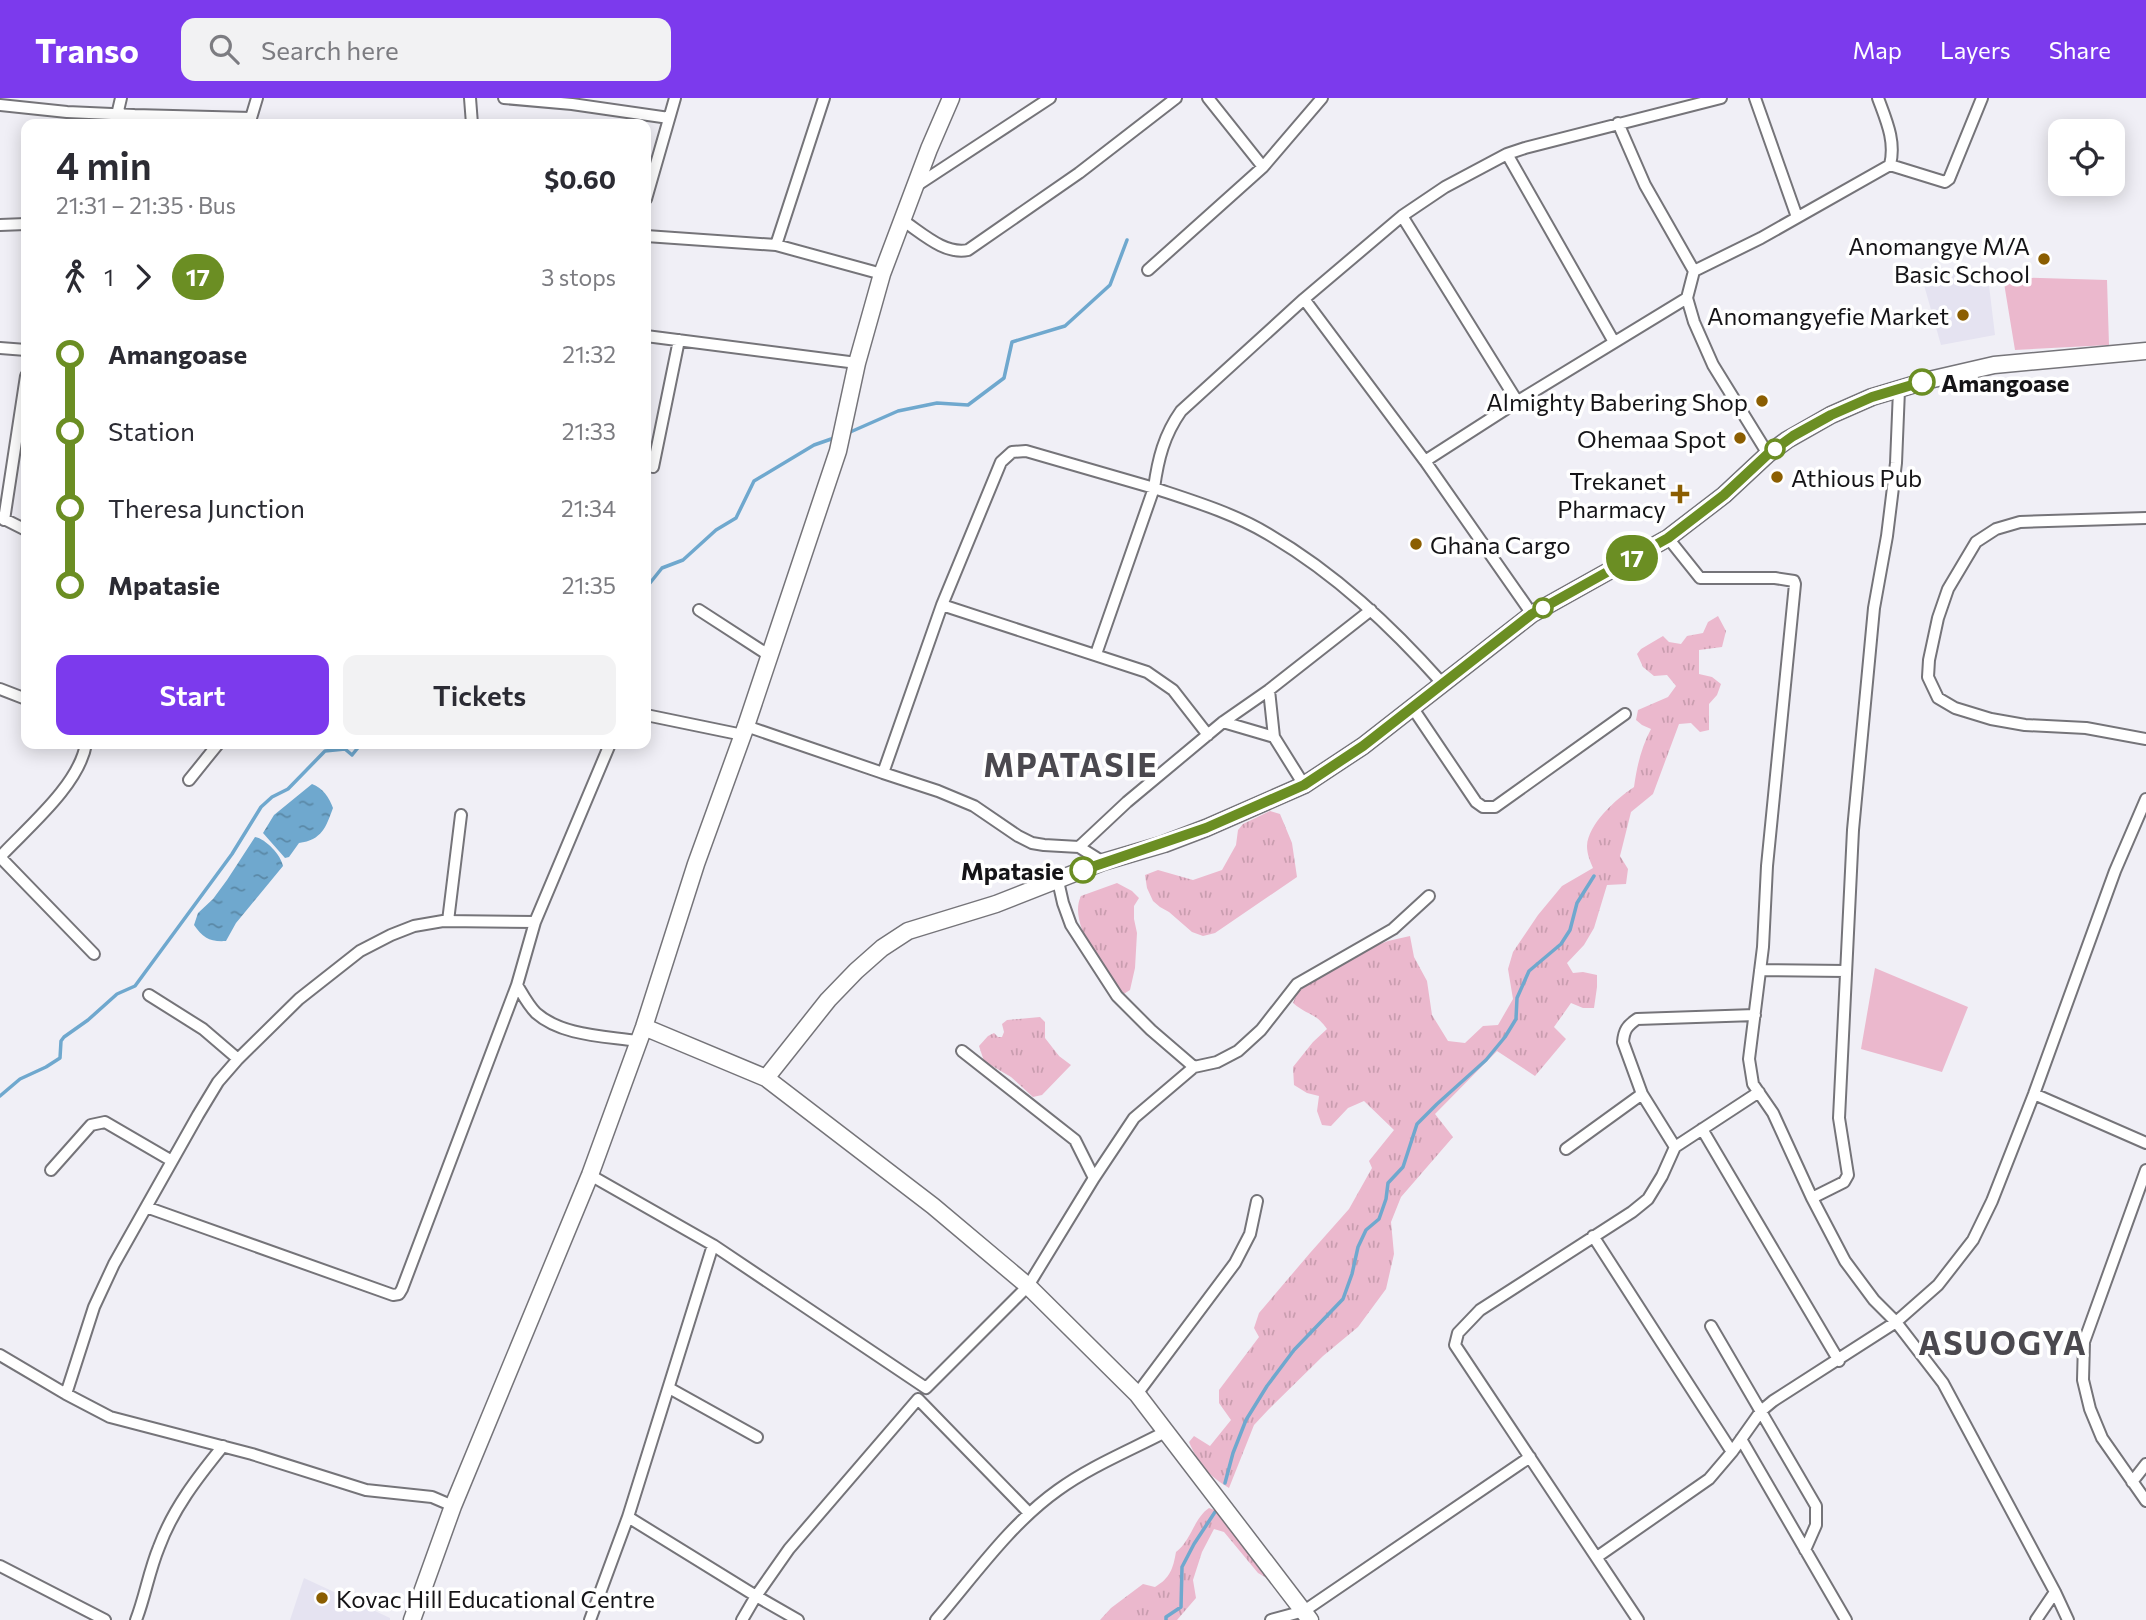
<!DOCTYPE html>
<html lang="en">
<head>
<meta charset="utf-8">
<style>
	:root { --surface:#fff; --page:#f2f2f3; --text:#2b2b33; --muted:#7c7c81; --accent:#7c3aed }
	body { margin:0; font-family:Commissioner,sans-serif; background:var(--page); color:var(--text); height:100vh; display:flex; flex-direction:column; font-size:26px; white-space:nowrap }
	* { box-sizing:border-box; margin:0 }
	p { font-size:23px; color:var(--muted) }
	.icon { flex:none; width:38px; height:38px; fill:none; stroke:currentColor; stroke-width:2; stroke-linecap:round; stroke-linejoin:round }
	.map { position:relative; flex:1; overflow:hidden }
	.details { position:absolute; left:21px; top:21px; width:630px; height:630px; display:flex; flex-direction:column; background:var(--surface); border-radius:14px; box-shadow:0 4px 18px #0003 }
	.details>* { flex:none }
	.badge { padding:0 14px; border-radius:23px; font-size:24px; line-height:46px }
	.fabs { position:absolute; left:2048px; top:21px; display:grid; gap:14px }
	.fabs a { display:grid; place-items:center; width:77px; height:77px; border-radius:14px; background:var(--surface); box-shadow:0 4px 18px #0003; font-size:35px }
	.map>.badge { position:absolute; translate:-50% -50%; box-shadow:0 0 0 4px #fff }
	.legs { display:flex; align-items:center; gap:10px; height:77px; padding:0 35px; font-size:23px }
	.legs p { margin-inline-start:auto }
	.overview { display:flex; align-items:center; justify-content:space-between; height:119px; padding:0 35px }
	h1 { font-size:38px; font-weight:600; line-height:52px }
	.button { display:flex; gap:14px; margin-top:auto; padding:14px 35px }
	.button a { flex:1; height:80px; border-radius:14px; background:var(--accent); color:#fff; font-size:28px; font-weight:600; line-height:80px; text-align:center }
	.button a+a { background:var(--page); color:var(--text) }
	ul { padding:0 35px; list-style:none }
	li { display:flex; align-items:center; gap:24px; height:77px; font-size:26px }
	li i { display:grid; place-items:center; width:10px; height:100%; margin:0 9px; background:currentColor }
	li i::after { content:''; width:18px; height:18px; margin:-9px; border:5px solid; border-radius:50%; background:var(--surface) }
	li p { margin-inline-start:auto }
	li:first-child i { background:linear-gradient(#0000 50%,currentColor 0) }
	li:last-child i { background:linear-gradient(currentColor 50%,#0000 0) }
	header { display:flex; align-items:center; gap:42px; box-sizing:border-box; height:98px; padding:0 35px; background:var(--accent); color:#fff }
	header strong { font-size:33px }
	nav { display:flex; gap:38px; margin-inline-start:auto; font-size:24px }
	.search { width:490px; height:63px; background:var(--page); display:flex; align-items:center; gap:18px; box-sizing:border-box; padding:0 24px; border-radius:14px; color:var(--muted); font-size:26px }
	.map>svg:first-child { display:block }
	.built { fill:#e5e3f1 }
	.grass { fill:url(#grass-tufts) }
	.park { fill:#ebb8cd }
	.water { fill:url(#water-ripples) }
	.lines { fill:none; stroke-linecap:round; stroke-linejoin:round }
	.stream { stroke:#6fa8ce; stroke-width:3.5 }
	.street-casing { stroke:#757479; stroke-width:14 }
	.secondary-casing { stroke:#757479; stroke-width:19 }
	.street { stroke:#fff; stroke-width:10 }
	.secondary { stroke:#fff; stroke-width:16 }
	.line-1-casing { stroke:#fff; stroke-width:16 }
	.line-1 { stroke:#6b8e23; stroke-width:10 }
	.poi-dot { fill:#8b5e01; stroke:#fff; stroke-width:2.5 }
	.stop-1-dot { fill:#fff; stroke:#6b8e23; stroke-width:3.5 }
	.labels { text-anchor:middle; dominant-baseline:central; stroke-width:7; stroke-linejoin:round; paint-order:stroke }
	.poi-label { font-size:24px; fill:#151417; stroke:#fff; text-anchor:end }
	.stop-label { font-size:24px; font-weight:bold; fill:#151417; stroke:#fff; text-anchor:start }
	.district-label { font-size:32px; font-weight:bold; letter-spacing:2px; fill:#4b494f; stroke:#fff }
</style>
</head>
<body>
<header>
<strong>Transo</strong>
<div class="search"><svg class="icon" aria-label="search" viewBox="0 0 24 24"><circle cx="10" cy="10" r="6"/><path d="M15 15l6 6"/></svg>Search here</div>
<nav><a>Map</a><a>Layers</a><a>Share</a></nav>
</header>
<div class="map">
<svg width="2146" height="1522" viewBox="0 0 2146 1522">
	<defs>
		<pattern id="grass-tufts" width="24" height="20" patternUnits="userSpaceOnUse" patternTransform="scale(1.75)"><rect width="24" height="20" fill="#ebb8cd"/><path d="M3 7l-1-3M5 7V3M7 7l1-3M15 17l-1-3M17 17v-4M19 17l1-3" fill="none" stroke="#c99daf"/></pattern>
		<pattern id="water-ripples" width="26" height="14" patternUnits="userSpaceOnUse" patternTransform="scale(1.75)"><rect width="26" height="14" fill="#6fa8ce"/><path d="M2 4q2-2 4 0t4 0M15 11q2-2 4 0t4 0" fill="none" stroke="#5a88a6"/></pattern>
	</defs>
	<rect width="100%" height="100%" fill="#f0eff6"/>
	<!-- built -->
	<path class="built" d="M1987 171 1995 237 1941 247 1922 180Z
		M304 1480 390 1520V1522H290Z"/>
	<!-- grass -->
	<path class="grass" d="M1718 518 1726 533 1722 549 1699 552V576L1712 579 1721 586 1717 597 1709 606V632L1700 634 1691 625 1679 626 1653 696 1631 714 1620 758 1628 771 1626 786 1607 787 1594 830 1584 847 1567 865 1573 875 1583 874 1597 877V889L1594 910H1583L1571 905 1554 929 1566 941 1535 978 1497 953 1435 1016 1453 1039 1401 1099 1391 1124 1394 1156 1386 1191 1358 1229 1323 1258 1269 1311 1254 1327 1229 1390C1208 1377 1199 1367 1189 1344L1194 1338 1210 1348 1231 1322 1219 1305V1292L1259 1239 1254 1230 1259 1215 1310 1155 1349 1111 1372 1070 1369 1063 1394 1032 1364 1003 1348 1010 1331 1028 1322 1027 1317 1013 1319 998 1307 995 1294 987 1293 969 1313 944 1327 931C1315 914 1308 918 1293 905L1300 888 1351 857 1388 843 1410 838 1414 859 1427 883 1432 917 1448 943 1465 945 1483 928 1498 927 1513 901 1508 871 1513 854 1538 817 1562 788 1593 770C1590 763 1587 756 1587 748 1588 726 1616 701 1634 689 1637 668 1641 650 1651 631L1642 627 1636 622 1638 612 1668 599 1676 588 1667 577 1654 578 1643 569 1637 556 1641 551 1663 538 1669 544 1681 546 1687 538 1703 535 1708 524Z
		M1270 713 1280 716 1292 745 1297 779 1215 835 1203 838 1192 834 1169 814 1160 809 1153 803 1147 790 1145 777 1158 772 1193 782 1222 772 1236 747 1238 732 1243 726Z
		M1117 785 1132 793 1139 800 1134 808V821L1137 835 1135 870 1130 892 1122 897 1113 889C1101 866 1068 824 1081 798Z
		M1040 919 1045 924V940L1059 958 1071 967 1042 997 1033 999 1011 979 984 963 979 948 988 938 994 935 998 939H1002L1004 934 1002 926 1007 922Z
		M1209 1410 1220 1414 1274 1484 1258 1475 1224 1434 1214 1431 1202 1454 1193 1482 1196 1500 1177 1522H1100L1111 1510 1143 1486 1155 1489C1170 1480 1173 1471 1176 1454 1191 1443 1194 1420 1209 1410Z"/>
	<!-- park -->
	<path class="park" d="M2003 179 2107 182 2109 247 2015 252Z
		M1875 870 1968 909 1942 974 1861 951Z"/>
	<!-- water -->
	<path class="water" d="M312 686C323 690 329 699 333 710 326 729 322 742 299 745L289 759 285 760 263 735 274 717Z
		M255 739C266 741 281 757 283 768L236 825 226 843C210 844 203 840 194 827L198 815 213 801 227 782Z"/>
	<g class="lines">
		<!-- stream -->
		<path class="stream" d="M848 335 898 313 937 305 968 307 1004 280 1012 244 1065 228 1110 187 1127 142
			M646 490 662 470 683 462 716 432 736 420 754 383 814 347 837 339
			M0 998 20 981 46 969 60 960 61 943 64 939 88 922 117 896 135 888 232 756 261 709 272 699 288 691 325 653 345 651 352 657 361 646
			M1225 1385 1233 1355 1246 1322 1267 1288 1294 1252 1343 1201 1352 1176 1358 1149 1366 1132 1379 1121 1386 1101 1388 1085 1403 1069 1417 1026 1437 1006 1486 962 1505 939 1516 921 1517 900 1529 873 1561 846 1570 832 1577 805 1594 778
			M1166 1522V1519L1181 1509 1182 1469 1194 1446 1215 1414"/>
		<defs>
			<path id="street" d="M470 0 472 26
				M504 0 572 6 669 20
				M1208 0 1263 69
				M1755 0 1797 119
				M0 7 67 14 134 17
				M117 17 121 0
				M251 20 257 0
				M1618 25 1645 87 1694 173 1687 200 1694 224 1713 267 1768 356
				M134 26V17L251 20V26
				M1507 56 1614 244
				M1890 67 1945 84 1949 81 1982 0
				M916 88 1050 0
				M646 101 675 0
				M1402 118 1517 303
				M902 122C921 134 944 157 968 152L1079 75 1176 0
				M0 127 26 126
				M646 138 776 147 882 176
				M776 147 824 0
				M1148 172 1263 69 1322 0
				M1694 173 1761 140 1890 67C1896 43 1886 22 1878 0
				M1304 201 1425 363 1532 516
				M646 238 857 265
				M0 250 26 252
				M1425 363 1523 300 1687 200
				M653 369 679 242
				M0 419 26 432
				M2146 420 2020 424 1996 431 1976 444 1948 491 1938 520 1929 562 1928 579 1938 600 1955 610 1991 621 2025 627 2086 630 2146 641
				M4 422 26 278
				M1668 440 1700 480H1775L1794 483 1795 486 1767 768 1763 849 1749 961 1753 986 1773 1015 1812 1100 1845 1163 1874 1202 1896 1224 1943 1285 2055 1494 2068 1522
				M942 507 883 675 938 693 974 708 1018 738 1032 745 1044 747 1079 749 1103 764
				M699 512 770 558
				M1096 556 1154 390 1026 353 1012 354 1001 364 942 507 1147 574 1173 592 1208 637
				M1442 585C1391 528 1335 475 1268 436 1233 415 1193 403 1154 390 1158 361 1164 337 1181 313L1304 201 1402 118 1445 89 1507 56 1525 50 1721 0
				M0 591 26 601
				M1269 592 1274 639 1304 687
				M1412 609 1476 704 1483 709H1495L1625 616
				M646 617 743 637
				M1223 624 1274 639
				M746 628 883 675
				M86 646C79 687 28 729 0 759L94 856
				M189 682 218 646
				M1079 749 1127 704 1223 624 1269 592 1371 512
				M448 823 461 717
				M535 824 610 646
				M1760 872 1846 873
				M149 897 203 931 238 961
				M962 953 1075 1042 1094 1080
				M1194 969 1217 964 1238 953 1261 932 1297 886 1393 831 1429 798
				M2034 996 2146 1045
				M1702 1031 1839 1263
				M1675 1049 1642 996 1623 944C1624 932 1627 928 1637 921L1755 917
				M1566 1051 1642 996
				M51 1072 91 1027 105 1024 172 1063
				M2146 1072 2084 1244 2083 1282 2090 1311 2102 1340 2146 1403
				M590 1077 713 1147 926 1290 1028 1188 1094 1080 1134 1020 1194 969 1151 932 1117 898 1071 827 1063 805 1058 783
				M1812 1100 1844 1084 1848 1077 1839 1020 1853 732 1874 510 1887 438 1896 365 1899 292
				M146 1109 393 1197 399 1196 402 1191 517 887
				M1593 1138 1732 1354
				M713 1147 628 1419 756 1498 789 1451 918 1301 1029 1415
				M1711 1228 1816 1408V1427L1805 1452
				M0 1257 66 1296
				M669 1290 757 1339
				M1137 1296 1235 1165 1250 1136 1257 1103
				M1741 1341 1846 1522
				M2132 1384 2146 1366
				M453 1408 432 1399 366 1392 252 1356 110 1319 66 1296 94 1209 114 1166 198 1017 218 984 238 961 299 901 360 853 391 837 414 828 443 823 535 824 517 887C523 897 528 907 536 915 562 938 605 938 637 943
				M1597 1459 1709 1381 1732 1354 1761 1313 1773 1303 1896 1224 1938 1187 1973 1142 1992 1103 2034 996 2115 773 2146 701
				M0 1468 105 1522
				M136 1522C145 1499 149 1473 159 1449 173 1411 197 1380 223 1348
				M590 1522 628 1419
				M742 1522 756 1498 798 1522
				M936 1522C974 1478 1010 1426 1058 1392 1091 1368 1131 1352 1167 1333
				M1271 1522 1304 1513 1530 1359
				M1638 1522 1455 1247 1458 1235 1480 1212 1632 1114 1648 1101 1662 1078 1675 1049 1759 994
				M2036 1522 2055 1494"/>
			<path id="secondary" d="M644 929 766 980 933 1108 1028 1188 1137 1296 1310 1522
				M766 980 828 902 856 873 882 850 908 833 996 806 1103 764 1164 746 1206 730 1304 687 1363 648 1532 516 1668 440 1724 397 1768 356 1787 342 1831 317 1872 299 1929 282 1994 267 2146 253
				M412 1522 453 1408 590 1077 644 929 696 766 746 628 838 353 857 265 882 176 929 51 951 0"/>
		</defs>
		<!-- street casing -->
		<use href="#street" class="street-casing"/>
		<!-- secondary casing -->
		<use href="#secondary" class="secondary-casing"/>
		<!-- street -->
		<use href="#street" class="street"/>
		<!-- secondary -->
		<use href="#secondary" class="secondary"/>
	</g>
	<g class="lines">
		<defs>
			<path id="line-1" d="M1083 772 1206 730 1304 687 1363 648 1532 516 1668 440 1724 397 1768 356 1793 338 1831 317 1872 299 1922 284"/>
		</defs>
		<!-- line-1 casing -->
		<use href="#line-1" class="line-1-casing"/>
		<!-- line-1 -->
		<use href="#line-1" class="line-1"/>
	</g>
	<!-- markers -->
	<g class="poi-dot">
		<circle cx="2044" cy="161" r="7"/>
		<circle cx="1963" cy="217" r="7"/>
		<circle cx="1762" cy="303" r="7"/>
		<circle cx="1740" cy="340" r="7"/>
		<circle cx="1777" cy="379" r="7"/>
		<path d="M1676.5 385.5h7v7h7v7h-7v7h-7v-7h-7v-7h7z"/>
		<circle cx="1416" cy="446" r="7"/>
		<circle cx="322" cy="1500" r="7"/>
	</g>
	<g class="stop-1-dot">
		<circle cx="1922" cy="284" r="12"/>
		<circle cx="1775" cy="351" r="9"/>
		<circle cx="1543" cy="510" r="9"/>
		<circle cx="1083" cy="772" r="12"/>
	</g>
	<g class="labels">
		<!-- poi labels -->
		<g class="poi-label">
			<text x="2030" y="147">Anomangye M/A<tspan x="2030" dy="28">Basic School</tspan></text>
			<text x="1949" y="217">Anomangyefie Market</text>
			<text x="1748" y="303">Almighty Babering Shop</text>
			<text x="1726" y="340">Ohemaa Spot</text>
			<text x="1791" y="379" text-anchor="start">Athious Pub</text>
			<text x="1666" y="382">Trekanet<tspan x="1666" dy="28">Pharmacy</tspan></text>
			<text x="1430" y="446" text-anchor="start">Ghana Cargo</text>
			<text x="336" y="1500" text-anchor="start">Kovac Hill Educational Centre</text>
		</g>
		<!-- stop labels -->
		<g class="stop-label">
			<text x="1941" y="284">Amangoase</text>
			<text x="1064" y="772" text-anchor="end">Mpatasie</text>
		</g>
		<!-- district labels -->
		<g class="district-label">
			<text x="1071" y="666">MPATASIE</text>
			<text x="2003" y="1244">ASUOGYA</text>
		</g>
	</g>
</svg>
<div class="fabs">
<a><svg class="icon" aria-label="locate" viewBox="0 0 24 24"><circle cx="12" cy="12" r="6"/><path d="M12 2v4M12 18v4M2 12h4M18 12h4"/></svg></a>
</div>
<b class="badge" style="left:1632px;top:460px;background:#6b8e23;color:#fff">17</b>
<section class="details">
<div class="overview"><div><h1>4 min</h1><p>21:31 – 21:35 · Bus</p></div><b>$0.60</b></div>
<div class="legs"><svg class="icon" aria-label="walk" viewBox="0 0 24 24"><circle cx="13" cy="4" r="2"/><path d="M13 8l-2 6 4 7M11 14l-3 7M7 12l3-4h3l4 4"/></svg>1<svg class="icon" aria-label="forward" viewBox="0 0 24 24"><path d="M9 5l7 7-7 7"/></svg><b class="badge" style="background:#6b8e23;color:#fff">17</b><p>3 stops</p></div>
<ul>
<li><i style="color:#6b8e23"></i><b>Amangoase</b><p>21:32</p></li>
<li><i style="color:#6b8e23"></i><span>Station</span><p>21:33</p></li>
<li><i style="color:#6b8e23"></i><span>Theresa Junction</span><p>21:34</p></li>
<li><i style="color:#6b8e23"></i><b>Mpatasie</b><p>21:35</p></li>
</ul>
<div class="button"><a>Start</a><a>Tickets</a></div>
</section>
</div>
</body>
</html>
